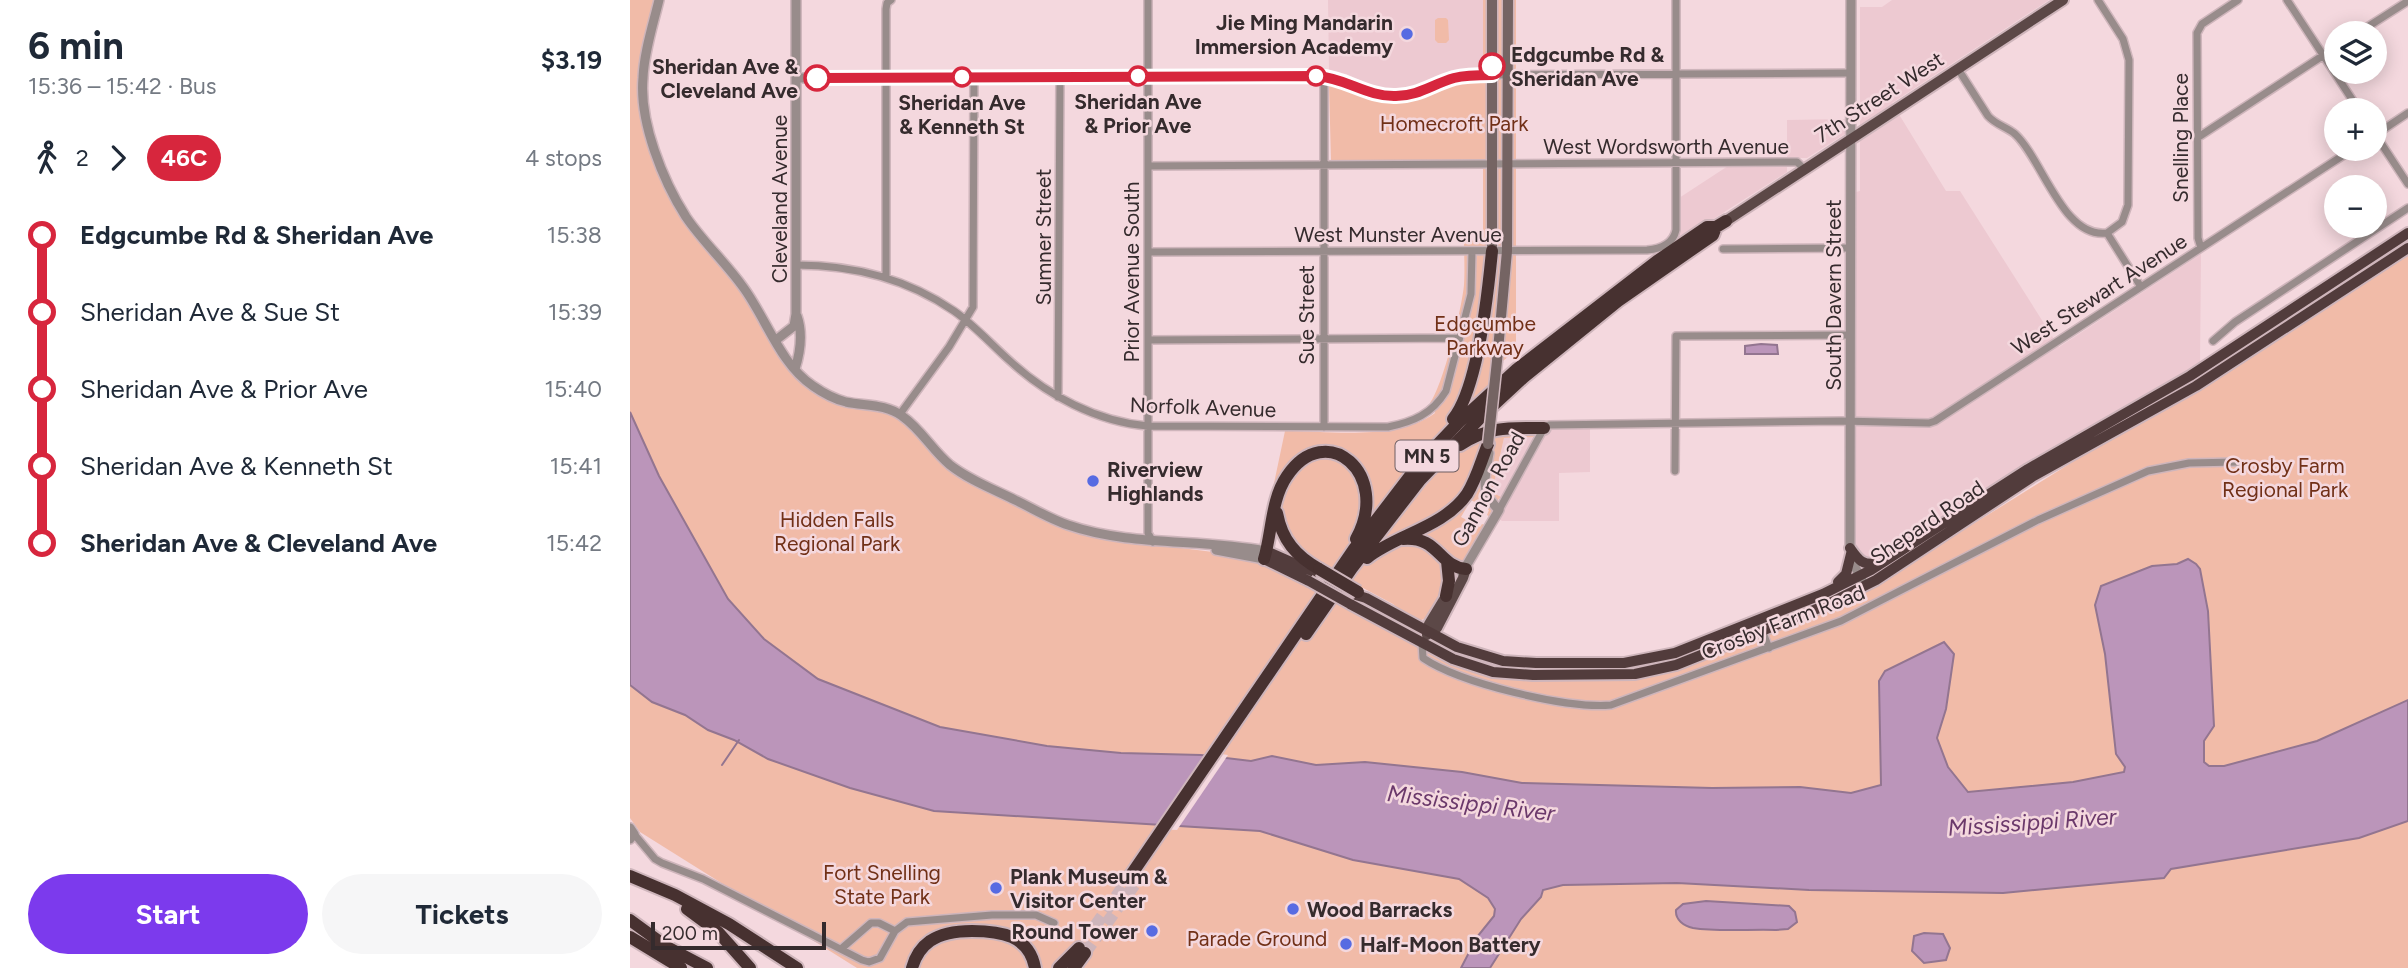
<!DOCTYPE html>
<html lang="en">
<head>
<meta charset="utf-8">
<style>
	:root { --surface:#fff; --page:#f6f6f7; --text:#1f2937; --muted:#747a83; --accent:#7c3aed }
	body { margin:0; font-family:Figtree,sans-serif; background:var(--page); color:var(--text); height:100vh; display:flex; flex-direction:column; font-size:26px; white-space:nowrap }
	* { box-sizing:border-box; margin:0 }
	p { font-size:23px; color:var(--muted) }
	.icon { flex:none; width:38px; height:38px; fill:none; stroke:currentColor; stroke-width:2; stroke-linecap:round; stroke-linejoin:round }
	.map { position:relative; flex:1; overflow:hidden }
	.drawer { display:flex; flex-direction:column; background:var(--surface); width:630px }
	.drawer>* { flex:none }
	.badge { padding:0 14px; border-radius:23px; font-size:24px; line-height:46px }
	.tools { position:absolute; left:1694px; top:21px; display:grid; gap:14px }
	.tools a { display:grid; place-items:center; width:63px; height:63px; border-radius:50%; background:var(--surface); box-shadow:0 4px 18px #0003; font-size:35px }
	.scale { position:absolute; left:21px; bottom:18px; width:175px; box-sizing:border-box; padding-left:7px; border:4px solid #352b2d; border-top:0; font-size:19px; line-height:24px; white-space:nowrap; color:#352b2d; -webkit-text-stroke:5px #f4d8de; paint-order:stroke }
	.map>.badge { position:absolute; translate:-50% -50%; box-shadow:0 0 0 4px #fff }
	.legs { display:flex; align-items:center; gap:10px; height:77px; padding:0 28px; font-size:23px }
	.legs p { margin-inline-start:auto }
	.headline { display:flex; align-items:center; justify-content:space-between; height:119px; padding:0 28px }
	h1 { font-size:38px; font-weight:700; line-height:52px }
	.primary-button { display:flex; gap:14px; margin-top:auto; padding:14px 28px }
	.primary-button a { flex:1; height:80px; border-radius:42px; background:var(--accent); color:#fff; font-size:28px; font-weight:700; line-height:80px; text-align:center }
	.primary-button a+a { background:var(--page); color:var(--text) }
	ul { padding:0 28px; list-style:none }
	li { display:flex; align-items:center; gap:24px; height:77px; font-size:26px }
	li i { display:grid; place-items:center; width:10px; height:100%; margin:0 9px; background:currentColor }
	li i::after { content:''; width:18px; height:18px; margin:-9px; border:5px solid; border-radius:50%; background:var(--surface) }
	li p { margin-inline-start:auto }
	li:first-child i { background:linear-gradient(#0000 50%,currentColor 0) }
	li:last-child i { background:linear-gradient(currentColor 50%,#0000 0) }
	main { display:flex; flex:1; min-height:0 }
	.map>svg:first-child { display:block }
	.built { fill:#edc9d1 }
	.green { fill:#f1bba8 }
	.water { fill:#bb95ba; stroke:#937590; stroke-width:2 }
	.pier { fill:#f4d8de }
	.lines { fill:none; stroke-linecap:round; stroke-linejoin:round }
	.stream { stroke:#937590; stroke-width:2 }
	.motorway-tunnel { stroke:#ceb5bb; stroke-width:12; stroke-dasharray:12 6; stroke-linecap:butt }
	.minor-casing { stroke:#ceb5bb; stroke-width:10 }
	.tertiary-casing { stroke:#ceb5bb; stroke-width:12 }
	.secondary-casing { stroke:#ceb5bb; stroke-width:13 }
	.primary-casing { stroke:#ceb5bb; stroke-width:14 }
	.trunk-casing { stroke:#ceb5bb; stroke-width:14 }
	.motorway-casing { stroke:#ceb5bb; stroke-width:16 }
	.minor { stroke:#988c8b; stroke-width:7 }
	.tertiary { stroke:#988c8b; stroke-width:9 }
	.secondary { stroke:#756463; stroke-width:10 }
	.primary { stroke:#5c4847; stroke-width:10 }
	.trunk { stroke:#523c3c; stroke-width:10 }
	.motorway { stroke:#473130; stroke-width:12 }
	.secondary-bridge-casing { stroke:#ceb5bb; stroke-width:13; stroke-linecap:butt }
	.trunk-bridge-casing { stroke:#ceb5bb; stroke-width:14; stroke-linecap:butt }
	.motorway-bridge-casing { stroke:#ceb5bb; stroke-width:16; stroke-linecap:butt }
	.secondary-bridge { stroke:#756463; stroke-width:10 }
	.trunk-bridge { stroke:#523c3c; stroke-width:10 }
	.motorway-bridge { stroke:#473130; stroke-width:12 }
	.line-1-casing { stroke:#fff; stroke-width:16 }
	.line-1 { stroke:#d7263d; stroke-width:10 }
	.poi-dot { fill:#576be2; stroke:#f4d8de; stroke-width:2.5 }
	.stop-1-dot { fill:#fff; stroke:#d7263d; stroke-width:3.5 }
	.labels { text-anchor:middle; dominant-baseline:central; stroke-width:5; stroke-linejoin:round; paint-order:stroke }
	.shield { fill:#f4d8de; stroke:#6e5f62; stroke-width:2 }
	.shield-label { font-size:19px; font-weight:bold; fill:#352b2d }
	.poi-label { font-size:21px; font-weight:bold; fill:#352b2d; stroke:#f4d8de; text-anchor:start }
	.stop-label { font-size:21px; font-weight:bold; fill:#352b2d; stroke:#f4d8de }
	.street-label { font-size:21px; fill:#352b2d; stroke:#f4d8de }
	.park-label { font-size:21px; fill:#713017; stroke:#f4d8de }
	.water-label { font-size:23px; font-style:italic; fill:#6b396b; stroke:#f4d8de }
</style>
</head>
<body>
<main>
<section class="drawer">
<div class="headline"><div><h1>6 min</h1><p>15:36 – 15:42 · Bus</p></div><b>$3.19</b></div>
<div class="legs"><svg class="icon" aria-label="walk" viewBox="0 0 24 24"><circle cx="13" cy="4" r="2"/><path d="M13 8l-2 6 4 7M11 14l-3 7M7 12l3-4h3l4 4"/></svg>2<svg class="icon" aria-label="forward" viewBox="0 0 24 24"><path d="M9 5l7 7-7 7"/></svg><b class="badge" style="background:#d7263d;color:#fff">46C</b><p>4 stops</p></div>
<ul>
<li><i style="color:#d7263d"></i><b>Edgcumbe Rd &amp; Sheridan Ave</b><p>15:38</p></li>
<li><i style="color:#d7263d"></i><span>Sheridan Ave &amp; Sue St</span><p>15:39</p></li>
<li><i style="color:#d7263d"></i><span>Sheridan Ave &amp; Prior Ave</span><p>15:40</p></li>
<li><i style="color:#d7263d"></i><span>Sheridan Ave &amp; Kenneth St</span><p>15:41</p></li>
<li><i style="color:#d7263d"></i><b>Sheridan Ave &amp; Cleveland Ave</b><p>15:42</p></li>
</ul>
<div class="primary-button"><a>Start</a><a>Tickets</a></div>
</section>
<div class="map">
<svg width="1778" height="968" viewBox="0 0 1778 968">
	<rect width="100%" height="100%" fill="#f4d8de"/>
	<!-- built -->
	<path class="built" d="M698 0H856L857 68 830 70 790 88 768 91 749 88 716 74 699 70Z
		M1262 0H1419L1262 103 1316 191H1330L1429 347 1571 254 1570 365 1398 465 1240 562 1226 549V192L1230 191V7H1252Z
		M1215 119V134L1177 158H1157V120Z
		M1098 166H1157V172L1049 241V198Z
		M918 428H960V472L929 473V521H872L869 519 878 501 862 492 874 438 914 436Z"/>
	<!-- green -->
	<path class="green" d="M0 0H26L10 102 54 220 121 302 179 385 264 414 289 434 315 462 471 538 583 552 636 564 778 640 859 675 1018 676 1234 592 1778 253V700L1687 741 1608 764 1579 766 1574 761V741L1584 726 1578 611 1558 560 1547 564 1522 566 1471 587 1465 605 1475 654 1486 754 1495 767 1494 772 1443 782 1338 792 1318 767 1307 738 1316 709 1324 654 1249 681 1251 785 1221 793 1170 787 1082 788 892 783 832 772 735 762 686 765 642 756 621 761 571 755 491 753 417 746 310 727 188 679 134 639 98 599 29 476 0 413Z
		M853 0H886V350L860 372 858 386C812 430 776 470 737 520L739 502 710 452 663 464 631 545 655 431C701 431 767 441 805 413L800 403C813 386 832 308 834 285 835 271 834 255 834 241L853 240V160H701L699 86 703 82C731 91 760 106 789 98 813 91 826 80 853 80Z
		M808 18H816L818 20 819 40 816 43H808L805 40V20Z
		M863 431H901L904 437 874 438 862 492 871 497 867 501 857 489Z
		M854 434C850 466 837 494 811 515 797 526 763 537 746 545L819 458Z
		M695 455 722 465 734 502 724 538 702 571 663 544 650 509 658 482 675 463Z
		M851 472 852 495 863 510 860 517 857 515 859 510 841 500 831 517 850 527 852 524 855 525 834 564 790 537Z
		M785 542 811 560 814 586 797 617 790 621 773 613 763 604 720 581C741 556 752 547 785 542Z
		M806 641 845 657 1003 666 1059 654C1015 672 971 670 925 671 903 671 881 672 860 667 840 662 822 654 805 644Z
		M0 685 22 702 55 715 78 730 104 740 138 759 220 788 304 811 630 831 723 860 829 879 933 885 1541 869 1729 838 1778 821V968H227L10 832 0 818Z"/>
	<!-- water -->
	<path class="water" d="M1131 344 1147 345 1148 354H1115V346Z
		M0 412 29 476 98 599 134 639 188 679 310 727 417 746 491 753 571 755 621 761 642 756 686 765 735 762 832 772 892 783 1082 788 1170 787 1221 793 1251 785 1249 681 1255 671 1314 642 1324 654 1316 709 1307 738 1318 767 1338 792 1443 782 1494 772 1495 767 1486 754 1475 654 1465 605 1471 586 1522 566 1547 564 1558 559 1566 564 1570 569 1578 611 1584 726 1574 741V762L1579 766H1594L1687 741 1778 700V821L1729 838 1541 869 1534 878 1373 893 1179 890 1047 883 933 885 913 890 911 897 891 919 860 968H831L847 937 864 916 865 909 858 898 829 879 723 860 630 831 304 811 220 788 138 759 104 740 78 730 55 715 22 702 0 685Z
		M1076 901 1159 906 1165 912 1167 922 1158 929 1146 930C1121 929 1087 932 1063 928 1054 926 1045 920 1046 910L1053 904Z
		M1294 933 1313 934 1320 948 1316 960 1294 963 1282 951 1284 936Z"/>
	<!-- pier -->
	<path class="pier" d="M578 752 598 755 547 830 525 829Z"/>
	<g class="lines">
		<!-- stream -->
		<path class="stream" d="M92 765 109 740"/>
		<!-- motorway-tunnel -->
		<path class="motorway-tunnel" d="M465 926 497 881
			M455 953 508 880"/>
		<defs>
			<path id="minor" d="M518 0V533L523 542
				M1657 0 1729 110
				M1728 33 1778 1
				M1328 69 1358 116C1366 125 1377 127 1385 134 1413 160 1433 239 1477 233L1492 222 1498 205 1499 60 1493 39 1468 0
				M862 75 1221 73
				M1745 134 1778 184
				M1745 135 1778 113
				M1567 138 1706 47
				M518 166 1167 162 1174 169
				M1477 233 1511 287
				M1571 248 1568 238 1567 33 1572 24 1608 0
				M1093 249 1221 248
				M518 252 1017 250C1030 249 1043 244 1046 230V0
				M166 265C223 265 276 278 324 311 344 325 361 344 380 361 417 395 467 422 518 426L758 427C783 422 802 414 816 391L841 294 842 251
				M256 277V9L257 3 261 0
				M519 340 829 338
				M1583 341 1605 322 1778 208
				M428 397 430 77
				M270 414 319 347 343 307 344 77
				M694 427V76
				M1045 471 1046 336 1220 335
				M869 510 914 428 919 425 1211 421 1299 423 1305 421 1723 149
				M1128 620 1139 648
				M792 643 793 658C830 683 936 709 981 705L1211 621 1408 520 1518 471 1559 463 1607 462
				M4 834 25 859 32 863 73 879 232 960 239 962 250 958 265 931 277 922 362 915H406L424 923
				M211 949 241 923H249L265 931"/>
			<path id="tertiary" d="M29 0C23 25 14 52 13 78 9 122 33 181 56 217 73 242 96 263 113 287 136 318 150 364 183 386 193 393 204 399 216 402 235 406 256 404 272 416 291 429 302 450 320 465 339 480 363 489 385 500 402 508 420 519 438 525 502 547 570 538 636 551
				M1221 0 1220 548 1224 565 1232 580
				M166 78 687 76C716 78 737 97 766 96 788 96 803 84 824 78 836 75 849 75 862 75
				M146 340 164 326 166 314V0
				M165 369C170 353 173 333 167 316
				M586 550 634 559
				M832 573 869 510C849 491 855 478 859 453
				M0 828 4 834 0 839"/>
			<path id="secondary" d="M862 0V251
				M867 361 877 251 878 0"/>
			<path id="primary" d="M1096 221 1433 0
				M798 632 807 628 833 578 836 569
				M797 635 799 624 816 596"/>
			<path id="trunk" d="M1220 548C1229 561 1233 566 1249 563
				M636 551 684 572
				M634 559 679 581
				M1208 582 1216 574 1221 554
				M726 595 736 598 827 647 873 661 906 663H994L1045 653 1193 594 1241 570 1398 469 1560 376 1778 233
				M720 604 823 659 863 672 903 675 1005 674 1046 665 1194 606 1246 580 1402 477 1566 386 1778 248"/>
			<path id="motorway" d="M823 419C848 388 858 293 862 251
				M830 445C859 426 880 428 914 428
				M647 513C652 540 666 556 689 569
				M773 539C809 536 808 566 836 569
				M737 558C767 534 813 528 837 494 847 478 851 461 858 444
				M634 559C642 533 641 499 657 476 696 418 762 474 726 539
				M816 596 819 581 817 561
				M676 634 722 568 790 480 855 413 894 377 988 301 1083 235 1086 227
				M501 875 724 549 790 463 829 422 887 369 1027 261 1077 227H1086L1096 221
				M0 876 45 895 99 924 167 968
				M57 909 88 932 120 968
				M0 920 37 947 77 968
				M0 937 51 968
				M282 968C285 957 290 948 300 941 312 933 327 931 342 931 370 931 399 935 405 968
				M429 968 449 948
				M444 968 455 953"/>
		</defs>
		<!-- minor casing -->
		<use href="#minor" class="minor-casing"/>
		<!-- tertiary casing -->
		<use href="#tertiary" class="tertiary-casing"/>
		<!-- secondary casing -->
		<use href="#secondary" class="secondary-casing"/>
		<!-- primary casing -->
		<use href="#primary" class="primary-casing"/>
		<!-- trunk casing -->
		<use href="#trunk" class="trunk-casing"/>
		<!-- motorway casing -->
		<use href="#motorway" class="motorway-casing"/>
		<!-- minor -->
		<use href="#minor" class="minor"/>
		<!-- tertiary -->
		<use href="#tertiary" class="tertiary"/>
		<!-- secondary -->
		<use href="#secondary" class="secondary"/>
		<!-- primary -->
		<use href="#primary" class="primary"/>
		<!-- trunk -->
		<use href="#trunk" class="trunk"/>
		<!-- motorway -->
		<use href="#motorway" class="motorway"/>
		<defs>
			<path id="secondary-bridge" d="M858 444 867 361"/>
			<path id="trunk-bridge" d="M679 581 720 604"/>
			<path id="motorway-bridge" d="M689 569 728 592"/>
		</defs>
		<!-- secondary-bridge casing -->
		<use href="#secondary-bridge" class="secondary-bridge-casing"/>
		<!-- trunk-bridge casing -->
		<use href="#trunk-bridge" class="trunk-bridge-casing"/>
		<!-- motorway-bridge casing -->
		<use href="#motorway-bridge" class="motorway-bridge-casing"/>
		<!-- secondary-bridge -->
		<use href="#secondary-bridge" class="secondary-bridge"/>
		<!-- trunk-bridge -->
		<use href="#trunk-bridge" class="trunk-bridge"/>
		<!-- motorway-bridge -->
		<use href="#motorway-bridge" class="motorway-bridge"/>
	</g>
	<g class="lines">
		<defs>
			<path id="line-1" d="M187 78 687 76C716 78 737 97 766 96 788 96 803 84 824 78 836 75 849 75 862 75V66"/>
		</defs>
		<!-- line-1 casing -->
		<use href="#line-1" class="line-1-casing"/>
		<!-- line-1 -->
		<use href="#line-1" class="line-1"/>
	</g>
	<!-- markers -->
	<g class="poi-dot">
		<circle cx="777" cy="34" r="7"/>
		<circle cx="463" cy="481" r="7"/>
		<circle cx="366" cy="888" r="7"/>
		<circle cx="663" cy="909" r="7"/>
		<circle cx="522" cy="931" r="7"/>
		<circle cx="716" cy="944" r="7"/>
	</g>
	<g class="stop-1-dot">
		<circle cx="862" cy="66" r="12"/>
		<circle cx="508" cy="76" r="9"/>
		<circle cx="686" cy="76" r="9"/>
		<circle cx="332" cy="77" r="9"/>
		<circle cx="187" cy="78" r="12"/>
	</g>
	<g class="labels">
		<!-- shield labels -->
		<rect class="shield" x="765.5" y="440.5" width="63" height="31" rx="5"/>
		<g class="shield-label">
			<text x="797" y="456">MN 5</text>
		</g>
		<!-- poi labels -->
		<g class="poi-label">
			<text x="763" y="22" text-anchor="end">Jie Ming Mandarin<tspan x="763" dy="24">Immersion Academy</tspan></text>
			<text x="477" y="469">Riverview<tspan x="477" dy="24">Highlands</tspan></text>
			<text x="380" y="876">Plank Museum &amp;<tspan x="380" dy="24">Visitor Center</tspan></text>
			<text x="677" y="909">Wood Barracks</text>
			<text x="508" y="931" text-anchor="end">Round Tower</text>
			<text x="730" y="944">Half-Moon Battery</text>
		</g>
		<!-- stop labels -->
		<g class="stop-label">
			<text x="881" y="54" text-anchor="start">Edgcumbe Rd &amp;<tspan x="881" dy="24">Sheridan Ave</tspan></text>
			<text x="168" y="66" text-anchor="end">Sheridan Ave &amp;<tspan x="168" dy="24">Cleveland Ave</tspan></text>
			<text x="508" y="101">Sheridan Ave<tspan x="508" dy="24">&amp; Prior Ave</tspan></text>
			<text x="332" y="102">Sheridan Ave<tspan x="332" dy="24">&amp; Kenneth St</tspan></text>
		</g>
		<!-- street labels -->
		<g class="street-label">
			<text transform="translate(1249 97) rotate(-33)">7th Street West</text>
			<text transform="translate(1550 138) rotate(-90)">Snelling Place</text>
			<text x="1036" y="146">West Wordsworth Avenue</text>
			<text transform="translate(149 199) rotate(-90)">Cleveland Avenue</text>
			<text x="768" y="234">West Munster Avenue</text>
			<text transform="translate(413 237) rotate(-90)">Sumner Street</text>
			<text transform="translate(501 272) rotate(-90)">Prior Avenue South</text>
			<text transform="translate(1469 294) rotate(-33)">West Stewart Avenue</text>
			<text transform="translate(1203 295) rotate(-90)">South Davern Street</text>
			<text transform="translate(676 315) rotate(-90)">Sue Street</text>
			<text transform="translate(573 407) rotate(2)">Norfolk Avenue</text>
			<text transform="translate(858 489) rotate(-61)">Gannon Road</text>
			<text transform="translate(1297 522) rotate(-34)">Shepard Road</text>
			<text transform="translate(1153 622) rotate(-21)">Crosby Farm Road</text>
		</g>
		<!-- park labels -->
		<g class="park-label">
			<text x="824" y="123">Homecroft Park</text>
			<text x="855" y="323">Edgcumbe<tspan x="855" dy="24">Parkway</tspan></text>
			<text x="1655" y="465">Crosby Farm<tspan x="1655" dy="24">Regional Park</tspan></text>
			<text x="207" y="519">Hidden Falls<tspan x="207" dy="24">Regional Park</tspan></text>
			<text x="252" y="872">Fort Snelling<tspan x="252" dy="24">State Park</tspan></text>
			<text x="627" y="938">Parade Ground</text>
		</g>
		<!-- water labels -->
		<g class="water-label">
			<text transform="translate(841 803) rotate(7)">Mississippi River</text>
			<text transform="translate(1402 822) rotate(-4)">Mississippi River</text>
		</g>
	</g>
</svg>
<div class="tools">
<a><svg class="icon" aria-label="layers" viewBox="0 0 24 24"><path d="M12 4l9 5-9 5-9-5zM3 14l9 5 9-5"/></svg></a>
<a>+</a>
<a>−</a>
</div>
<div class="scale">200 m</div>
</div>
</main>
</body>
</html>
